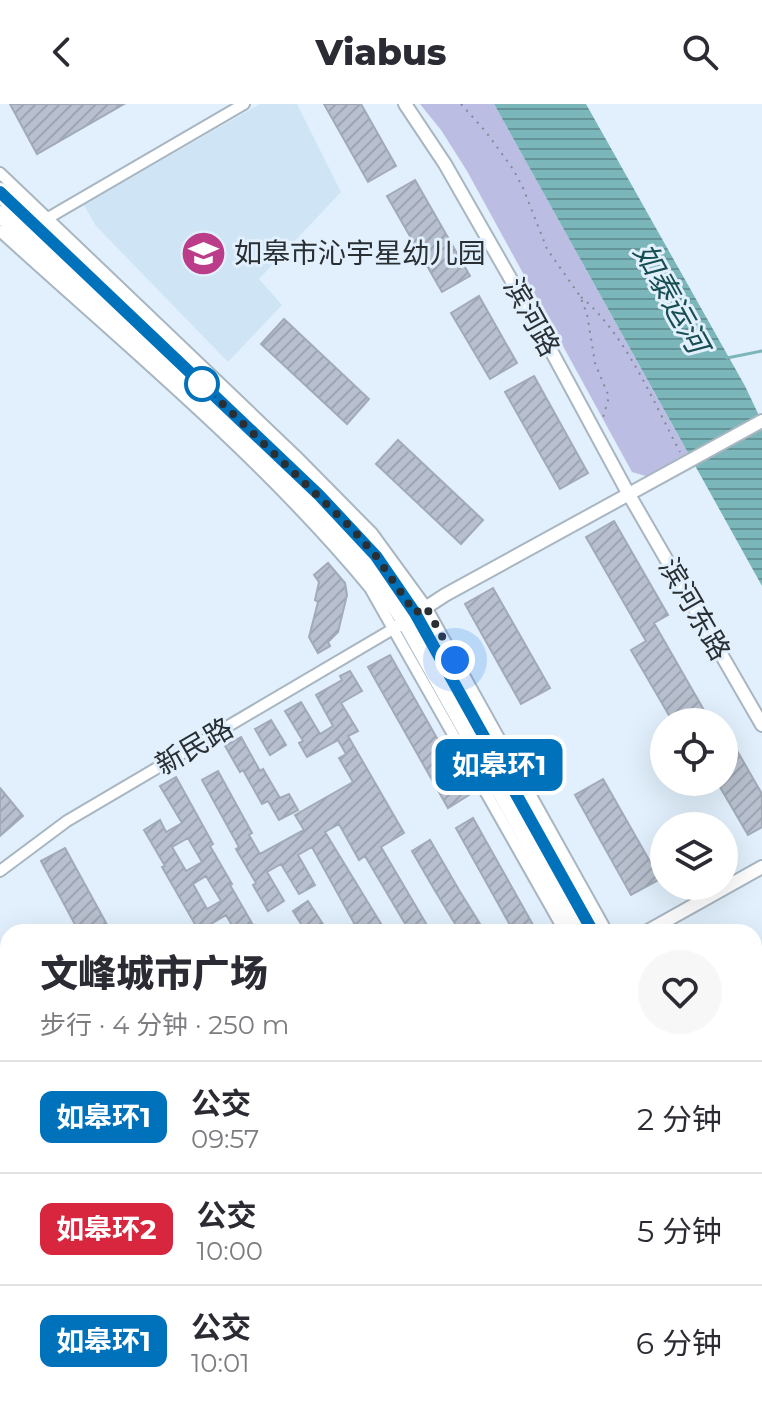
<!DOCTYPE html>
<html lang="zh">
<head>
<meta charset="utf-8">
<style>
	:root { --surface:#fff; --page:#f7f7f7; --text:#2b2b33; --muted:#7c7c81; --line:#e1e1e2 }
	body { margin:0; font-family:Montserrat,"Noto Sans SC",sans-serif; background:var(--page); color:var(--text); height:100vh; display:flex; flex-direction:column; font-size:30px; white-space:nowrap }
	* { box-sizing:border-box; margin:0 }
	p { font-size:26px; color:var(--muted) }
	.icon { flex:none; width:44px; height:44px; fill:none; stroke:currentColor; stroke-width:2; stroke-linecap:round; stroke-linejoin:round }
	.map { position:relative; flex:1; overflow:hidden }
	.side { position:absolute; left:0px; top:820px; width:762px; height:488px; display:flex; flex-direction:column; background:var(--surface); border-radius:24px 24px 0 0; box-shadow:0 8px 32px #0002 }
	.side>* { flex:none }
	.badge { padding:0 16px; border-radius:12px; font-size:28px; line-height:52px }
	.fabs { position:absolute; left:650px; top:604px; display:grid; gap:16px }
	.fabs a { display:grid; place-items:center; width:88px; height:88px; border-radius:50%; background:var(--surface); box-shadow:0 8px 32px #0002; font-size:40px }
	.you { position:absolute; width:40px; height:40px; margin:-20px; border:6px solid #fff; border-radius:50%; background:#1a73e8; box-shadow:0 0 0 12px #1a73e833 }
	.map>.badge { position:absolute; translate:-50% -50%; box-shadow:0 0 0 4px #fff }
	.round { display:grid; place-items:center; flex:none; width:84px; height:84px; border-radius:42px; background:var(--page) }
	.head { display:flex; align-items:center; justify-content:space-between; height:136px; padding:0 40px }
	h1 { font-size:38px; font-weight:800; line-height:60px }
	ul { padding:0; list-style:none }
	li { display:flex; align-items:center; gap:24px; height:112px; padding:0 40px; border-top:2px solid var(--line) }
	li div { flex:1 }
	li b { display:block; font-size:30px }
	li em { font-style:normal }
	li .badge { min-width:88px; font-weight:700; text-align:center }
	header { display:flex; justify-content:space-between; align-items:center; height:104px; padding:0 40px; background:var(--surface); font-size:36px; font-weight:800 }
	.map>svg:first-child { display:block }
	.built { fill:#cfe4f5 }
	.green { fill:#bcbde3 }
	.water { fill:url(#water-rules) }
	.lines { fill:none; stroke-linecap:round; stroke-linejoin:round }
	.stream { stroke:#7bb6ba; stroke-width:3 }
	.building { fill:url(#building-hatch); stroke:#a2aab8; stroke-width:2; fill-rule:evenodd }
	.minor-casing { stroke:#a8b6c1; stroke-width:14 }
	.tertiary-casing { stroke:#a8b6c1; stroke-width:16 }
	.primary-casing { stroke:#a8b6c1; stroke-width:20 }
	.path { stroke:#818b93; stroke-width:2; stroke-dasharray:2 6; stroke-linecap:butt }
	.minor { stroke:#fff; stroke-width:10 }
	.tertiary { stroke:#fff; stroke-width:12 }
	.primary { stroke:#fff; stroke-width:16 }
	.line-casing { stroke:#fff; stroke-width:18 }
	.line { stroke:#0072bc; stroke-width:12 }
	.walk { stroke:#2a2f34; stroke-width:8; stroke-dasharray:0 14.4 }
	.stop-dot { fill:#fff; stroke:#0072bc; stroke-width:4 }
	.labels { text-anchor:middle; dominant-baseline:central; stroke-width:6; stroke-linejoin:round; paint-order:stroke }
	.poi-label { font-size:28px; fill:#2a2f34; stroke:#e1f0fc; text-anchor:start }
	.street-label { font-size:28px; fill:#2a2f34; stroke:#e1f0fc }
	.water-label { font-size:30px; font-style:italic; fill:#184e51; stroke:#e1f0fc }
</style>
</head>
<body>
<header><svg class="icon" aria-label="back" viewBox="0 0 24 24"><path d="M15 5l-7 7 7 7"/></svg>Viabus<svg class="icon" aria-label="search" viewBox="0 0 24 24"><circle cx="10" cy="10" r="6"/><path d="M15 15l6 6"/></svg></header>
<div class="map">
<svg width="762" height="1308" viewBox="0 0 762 1308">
	<defs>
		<pattern id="water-rules" width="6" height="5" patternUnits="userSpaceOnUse" patternTransform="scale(2)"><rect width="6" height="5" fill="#7bb6ba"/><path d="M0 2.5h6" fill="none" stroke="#659498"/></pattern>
		<pattern id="building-hatch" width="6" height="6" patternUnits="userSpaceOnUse" patternTransform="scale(2)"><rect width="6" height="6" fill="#b8c0cf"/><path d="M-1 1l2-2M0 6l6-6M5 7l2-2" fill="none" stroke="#9ea5b2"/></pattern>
	</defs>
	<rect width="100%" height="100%" fill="#e1f0fc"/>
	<!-- built -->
	<path class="built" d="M260 0H297L341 88 259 175 282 201 228 258 96 122 84 101Z"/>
	<!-- green -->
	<path class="green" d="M420 0H494L689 351 649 373 632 368 467 67 441 26Z"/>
	<!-- water -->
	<path class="water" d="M494 0H586L745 282 762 318V482Z"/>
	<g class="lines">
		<!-- stream -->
		<path class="stream" d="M727 254 762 247"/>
	</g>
	<!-- building -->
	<path class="building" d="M10 0H124L37 50Z
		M324 0H361L396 62 368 78Z
		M415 76 470 172 442 188 387 92Z
		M479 192 517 259 490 275 451 209Z
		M284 215 369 295 347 320 261 240Z
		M534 272 588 369 560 385 505 288Z
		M398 336 483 416 461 440 376 360Z
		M614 417 668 511 654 519 709 615 704 618H673L631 546 646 537 586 433Z
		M328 459 345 479 347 491 338 528 328 538 330 542 318 549 309 533 318 498 315 496 319 478 314 471Z
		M493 484 550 584 521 600 465 500Z
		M390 551 469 691 448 704 368 563Z
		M350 567 362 587 341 599 358 627 348 632 404 729 381 743 431 828H410L365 752 359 756 339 720 325 728 383 823 373 828H359L312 743 298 751 315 781 299 790 281 760 267 768 284 797 268 807 253 781 256 779 236 745 239 743 202 676 218 667 252 729 249 731 260 750 304 726 295 711 353 678 339 654 346 650 338 636 307 653 299 639 303 637 285 607 301 598 320 630 333 622 316 591 342 576 340 572Z
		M271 616 286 641 270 651 255 625Z
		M724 624 762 690V723L748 731 717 678H724Z
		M241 633 260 667 263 665 280 694 289 690 298 706 279 716 268 697 262 700 243 666 240 668 225 642Z
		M176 673 213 740 210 742 232 780 230 781 257 828H236L226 811 199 827 162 763 165 762 144 726 160 716 166 728 182 719 160 682ZM188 734 202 758 186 767 172 743ZM206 772 221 797 207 805 193 780Z
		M603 675 660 775 631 791 575 691Z
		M0 684 23 712 0 732Z
		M473 714 537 828H514L456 724Z
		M430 736 459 786 485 828H460L434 785 412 747Z
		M65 744 111 828H79L41 757Z
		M308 797 328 828H306L293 807Z
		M0 884 8 894V936L0 927Z
		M762 965V1026L754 1013V970Z
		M8 1246V1278L0 1264V1250Z
		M20 1300H42L47 1308H25Z
		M83 1300H104L108 1308H87Z
		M149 1300H169L174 1308H153Z
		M478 1300H499L504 1308H482Z"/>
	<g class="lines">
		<defs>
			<path id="minor" d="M0 69 296 352 372 429 426 503 607 828
				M48 114 244 0
				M0 127C126 242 261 352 370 484L565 828
				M0 767 67 717 393 525
				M754 1084 762 1098
				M754 1162 762 1176"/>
			<path id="tertiary" d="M405 0 445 60 541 228 628 389 762 621
				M393 525 445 491 762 317
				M646 828 762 763
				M0 1000 8 1010
				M0 1210 8 1205
				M214 1300 219 1308"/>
			<path id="primary" d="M0 88 319 391 376 452 415 509 592 828
				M0 110 282 373 368 462 405 517 579 828
				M754 1113 762 1127
				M754 1137 762 1151"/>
		</defs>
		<!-- minor casing -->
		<use href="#minor" class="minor-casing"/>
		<!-- tertiary casing -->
		<use href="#tertiary" class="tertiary-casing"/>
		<!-- primary casing -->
		<use href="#primary" class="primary-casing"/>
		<!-- path -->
		<path class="path" d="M461 0 486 28 513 65 523 84 547 145 580 192 587 210 595 259 609 293 602 317
			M581 193C625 229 653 297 680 348"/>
		<!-- minor -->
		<use href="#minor" class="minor"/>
		<!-- tertiary -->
		<use href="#tertiary" class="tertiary"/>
		<!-- primary -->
		<use href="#primary" class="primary"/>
	</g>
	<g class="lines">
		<defs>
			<path id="line" d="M0 88 319 391 376 452 415 509 593 828"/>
		</defs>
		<!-- line casing -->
		<use href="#line" class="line-casing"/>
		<!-- line -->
		<use href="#line" class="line"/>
		<!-- walk -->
		<path class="walk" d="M202 280 352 425 376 452 415 509 426 503 455 556"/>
	</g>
	<!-- icons -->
	<defs>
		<symbol id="school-disc" viewBox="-11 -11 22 22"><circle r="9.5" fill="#bb3c89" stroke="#e1f0fc"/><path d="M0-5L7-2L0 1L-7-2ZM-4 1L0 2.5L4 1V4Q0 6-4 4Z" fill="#fff"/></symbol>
	</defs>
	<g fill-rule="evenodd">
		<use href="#school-disc" x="178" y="124" width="51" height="51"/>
	</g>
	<!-- markers -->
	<circle class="stop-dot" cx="202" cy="280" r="16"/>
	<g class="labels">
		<!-- poi labels -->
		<g class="poi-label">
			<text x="234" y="149">如皋市沁宇星幼儿园</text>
		</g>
		<!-- street labels -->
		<g class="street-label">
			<text transform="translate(532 213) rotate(61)">滨河路</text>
			<text transform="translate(695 505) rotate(60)">滨河东路</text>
			<text transform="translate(194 642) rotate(-30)">新民路</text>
		</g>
		<!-- water labels -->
		<g class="water-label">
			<text transform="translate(671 194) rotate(61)">如泰运河</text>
		</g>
	</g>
</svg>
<div class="fabs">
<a><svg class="icon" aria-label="locate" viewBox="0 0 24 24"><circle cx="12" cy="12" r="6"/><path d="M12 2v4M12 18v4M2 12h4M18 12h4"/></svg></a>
<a><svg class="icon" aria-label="layers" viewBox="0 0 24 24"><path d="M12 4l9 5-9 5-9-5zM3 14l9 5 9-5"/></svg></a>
</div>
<div class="you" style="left:455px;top:556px"></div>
<b class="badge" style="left:499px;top:661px;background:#0072bc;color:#fff">如皋环1</b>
<section class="side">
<div class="head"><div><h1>文峰城市广场</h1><p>步行 · 4 分钟 · 250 m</p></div><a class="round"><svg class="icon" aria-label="heart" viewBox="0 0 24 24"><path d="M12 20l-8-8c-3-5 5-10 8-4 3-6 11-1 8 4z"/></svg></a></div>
<ul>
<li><span class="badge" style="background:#0072bc;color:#fff">如皋环1</span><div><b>公交</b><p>09:57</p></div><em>2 分钟</em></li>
<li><span class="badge" style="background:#d7263d;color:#fff">如皋环2</span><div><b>公交</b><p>10:00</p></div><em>5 分钟</em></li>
<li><span class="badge" style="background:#0072bc;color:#fff">如皋环1</span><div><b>公交</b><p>10:01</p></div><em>6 分钟</em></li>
</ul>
</section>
</div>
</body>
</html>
